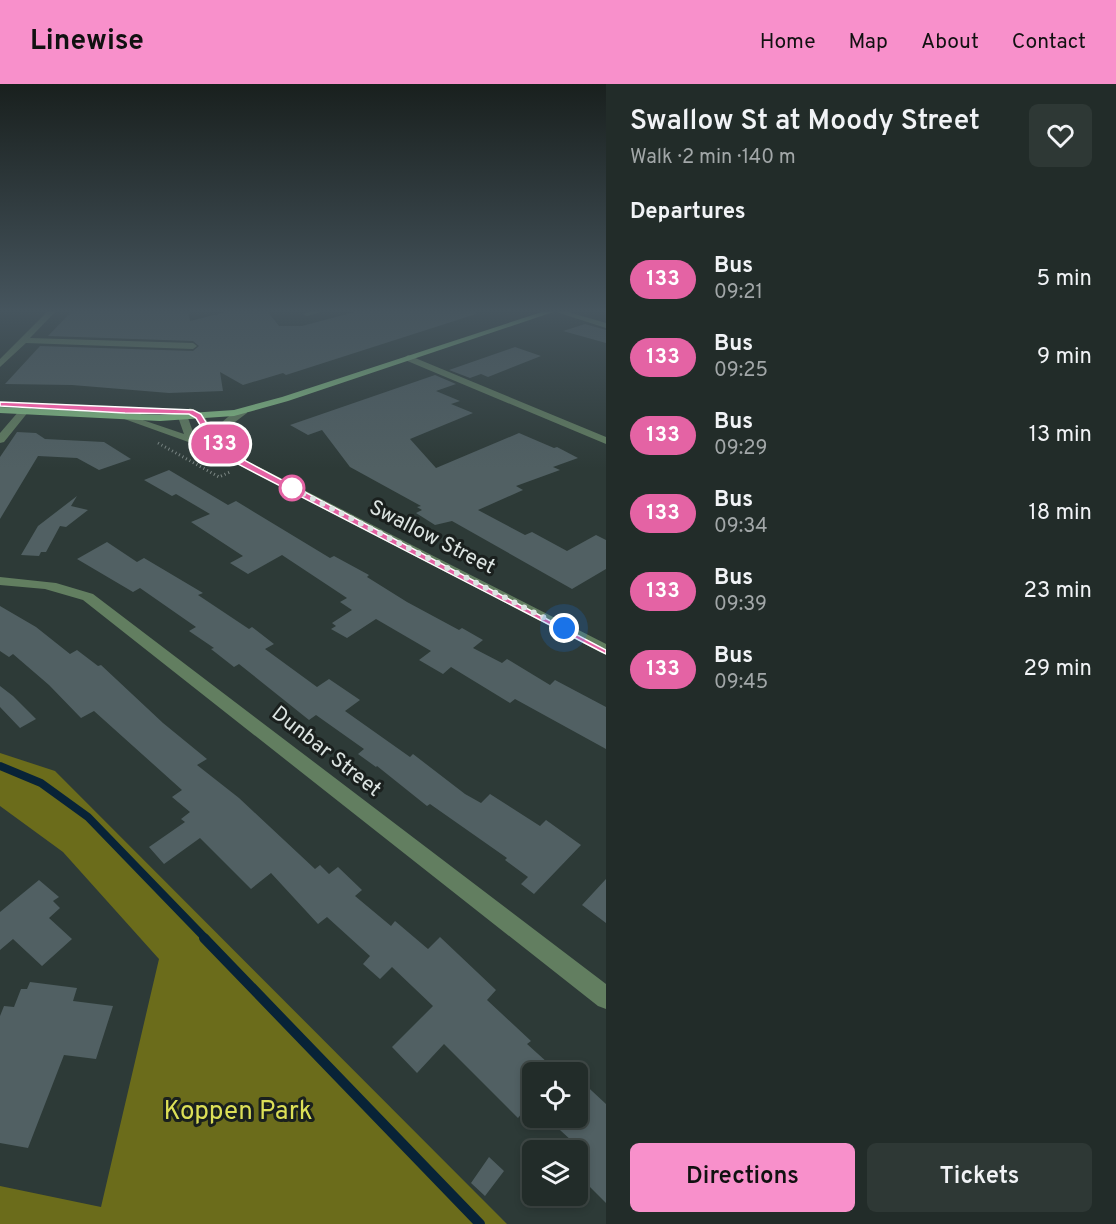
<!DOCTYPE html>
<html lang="en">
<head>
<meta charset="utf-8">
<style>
	:root { --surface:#222c29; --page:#2e3835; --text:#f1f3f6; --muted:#a2a7a8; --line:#3f4846; --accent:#f890cb }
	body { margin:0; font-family:Overpass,sans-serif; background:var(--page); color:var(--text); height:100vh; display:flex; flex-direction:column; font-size:22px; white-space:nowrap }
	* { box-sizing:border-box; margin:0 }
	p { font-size:20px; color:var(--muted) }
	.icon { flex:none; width:33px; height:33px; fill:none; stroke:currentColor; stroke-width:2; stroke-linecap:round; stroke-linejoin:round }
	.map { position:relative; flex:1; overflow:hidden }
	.drawer { display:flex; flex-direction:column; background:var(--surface); width:510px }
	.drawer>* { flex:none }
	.badge { padding:0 12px; border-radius:20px; font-size:21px; line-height:39px }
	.tools { position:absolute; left:522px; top:978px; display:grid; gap:12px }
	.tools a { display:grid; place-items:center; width:66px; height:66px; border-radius:9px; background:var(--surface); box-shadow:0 3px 9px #0003,0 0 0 2px var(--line); font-size:30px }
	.you { position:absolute; width:30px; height:30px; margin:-15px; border:4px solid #fff; border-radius:50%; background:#1a73e8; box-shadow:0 0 0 9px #1a73e833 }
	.map>.badge { position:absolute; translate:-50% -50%; box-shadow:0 0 0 3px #fff }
	h2 { padding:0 24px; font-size:22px; line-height:54px }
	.round { display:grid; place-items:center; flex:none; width:63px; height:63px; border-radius:9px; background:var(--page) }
	.overview { display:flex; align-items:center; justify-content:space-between; height:102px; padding:0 24px }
	h1 { font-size:28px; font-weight:600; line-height:45px }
	.cta { display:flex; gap:12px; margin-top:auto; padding:12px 24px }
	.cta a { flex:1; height:69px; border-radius:9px; background:var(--accent); color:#111; font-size:24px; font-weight:600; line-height:69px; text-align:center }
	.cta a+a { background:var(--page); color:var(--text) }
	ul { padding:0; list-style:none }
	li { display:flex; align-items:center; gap:18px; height:78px; padding:0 24px }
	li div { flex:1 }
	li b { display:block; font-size:22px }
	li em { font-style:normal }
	li .badge { min-width:66px; font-weight:700; text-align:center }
	header { display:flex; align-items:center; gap:36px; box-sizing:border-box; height:84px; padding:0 30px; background:var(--accent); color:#111 }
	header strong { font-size:28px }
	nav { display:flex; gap:33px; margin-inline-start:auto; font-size:21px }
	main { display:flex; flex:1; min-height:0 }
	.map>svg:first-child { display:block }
	.forest { fill:#6b6c1b }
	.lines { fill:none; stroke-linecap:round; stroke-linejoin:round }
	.stream-far1 { stroke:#082337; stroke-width:8 }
	.stream { stroke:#082337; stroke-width:10 }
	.building { fill:#516063 }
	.path { stroke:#7e8986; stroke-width:3; stroke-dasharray:1 3; stroke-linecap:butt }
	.minor { fill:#627e60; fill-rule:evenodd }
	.major { fill:#88c587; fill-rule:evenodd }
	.line { fill:#e463a4; stroke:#fff; stroke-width:1.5 }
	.walk { stroke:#dce4e2; stroke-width:6; stroke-dasharray:0 10.8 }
	.stop-dot { fill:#fff; stroke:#e463a4; stroke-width:3 }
	.labels { text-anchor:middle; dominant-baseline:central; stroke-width:6; stroke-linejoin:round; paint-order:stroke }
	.street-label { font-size:21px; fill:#dce4e2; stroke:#1a201e }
	.near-park-label { font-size:26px; fill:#dcdf57; stroke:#1a201e }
</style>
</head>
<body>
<header>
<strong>Linewise</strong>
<nav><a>Home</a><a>Map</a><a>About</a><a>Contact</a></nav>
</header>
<main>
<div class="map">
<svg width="606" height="1140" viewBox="0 0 606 1140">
	<rect width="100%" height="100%" fill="#2d3a37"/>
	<!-- forest -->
	<path class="forest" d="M0 669 55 687 507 1140H0V1102L101 1123 159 875 63 768 0 722Z"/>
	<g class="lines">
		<!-- stream-far1 -->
		<path class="stream-far1" d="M0 682 41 699 88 733 206 855"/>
		<!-- stream -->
		<path class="stream" d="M204 854 480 1140"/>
	</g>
	<!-- building -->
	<path class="building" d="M73 226H188L190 237 234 226H261L268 228 279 242H302L362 226H475L476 230 286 291 283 289 243 301 220 288 223 307 169 309 72 301 5 300 40 262 193 267 199 262 193 257 48 252Z
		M585 240 606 246V259L563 247Z
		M515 263 541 272 488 293 481 290 470 294 449 286Z
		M435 291 456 300 436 307 460 317 451 320 473 329 410 355 436 384 519 349 554 364 557 363 578 374 553 383 560 386 516 402 523 406 478 426 525 451 532 448 567 467 596 451 606 456V485L572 505 452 437 435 441 416 429 422 426 417 423 421 422 350 383 322 346 308 351 290 341Z
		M17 348 36 349 45 355 104 358 131 375 99 386 77 374 38 372 0 435V373Z
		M169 386 228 421 236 417 330 474 334 472 369 491 367 493 407 518 459 546 462 544 483 556 473 564 502 579 507 575 550 601 555 596 606 623V665L515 615 510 619 451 583 443 590 419 576 431 567 376 535 347 554 331 545 336 542 332 539 352 526 340 518 347 514 282 471 248 490 230 479 243 472 191 438 210 430 176 410 172 412 144 396Z
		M77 412 71 422 88 426 66 443 60 442 46 468H41L39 472 21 471 38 442Z
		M107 458 137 478 144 474 203 509 198 511 249 545 252 543 274 560 265 565 317 603 329 595 360 616 345 627 410 673 413 670 465 710 481 719 490 710 540 742 546 736 581 761 534 810 521 800 528 793 505 776 507 774 430 720 427 722 377 682 376 683 358 670 364 665 316 631 309 636 239 580 234 583 211 565 214 564 189 547 196 543 140 504 133 508 77 475Z
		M0 522 36 543 70 570 77 566 98 582 101 581 163 639 207 675 197 681 239 714 315 785 320 781 329 790 338 783 362 806 355 812 391 842 395 837 428 865 440 853 496 906 487 916 531 957 527 960 558 988H532V1017L518 1034 444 960 417 989 392 963 433 922 392 883 380 895 363 880 370 872 327 833 318 840 271 789 251 805 200 754 164 780 149 763 185 738 181 735 190 728 172 713 182 706 94 627 81 634 49 601 13 570 9 573 0 567Z
		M0 602 13 612 36 635 20 644 0 623Z
		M606 795V839L582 821Z
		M39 796 59 813 53 817 60 824 49 834 72 855 42 882 13 855 0 866V828Z
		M30 898 77 904 73 917 113 922 96 975 64 971 28 1064 0 1059V932L4 922 14 923 21 905H27Z
		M578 994 606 1020V1119L578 1091V1066H567L573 1058 547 1034H578Z
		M489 1073 504 1087 485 1112 471 1099Z"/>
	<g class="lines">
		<!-- path -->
		<path class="path" d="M158 359 219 393 230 388"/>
		<!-- minor -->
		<path class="minor" d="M49 226H57L30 254 193 259 197 262 193 265 26 259 0 283V275Z
			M315 226H327L307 232 303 230Z
			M550 226H561L606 239V244Z
			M408 271 606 353V360L405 276 404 274Z
			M25 320 33 322 4 358 0 359V349Z
			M190 324 203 330 214 348C221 338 235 324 247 325V329L227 344 220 354 243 375 606 560V571L235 379 194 360 116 332 125 330 184 350 178 333ZM191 331 195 334 207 354 219 365 193 348 188 334Z
			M0 493 56 499 93 510 606 900V925L598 922 83 516 45 505 0 501Z"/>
		<!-- major -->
		<path class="major" d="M548 226H559L288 317 234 332 160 337 0 329V323L160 331 234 326 282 313Z"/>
	</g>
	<!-- sky -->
	<linearGradient id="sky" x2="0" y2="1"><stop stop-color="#19201e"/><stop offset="0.59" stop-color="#46555e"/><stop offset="1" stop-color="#46555e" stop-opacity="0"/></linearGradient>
	<rect width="606" height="385" fill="url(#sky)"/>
	<!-- line -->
	<path class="line" d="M0 318 193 326 201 330 214 351 242 375 606 566V570L602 568 236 379 208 354 196 334 189 330 125 329 0 322Z"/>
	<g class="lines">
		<!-- walk -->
		<path class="walk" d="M292 404 288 402 564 544"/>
	</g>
	<!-- markers -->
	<circle class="stop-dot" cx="292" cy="404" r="12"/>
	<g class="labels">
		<!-- street labels -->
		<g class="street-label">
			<text transform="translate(432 454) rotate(27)">Swallow Street</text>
			<text transform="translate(326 668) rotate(38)">Dunbar Street</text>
		</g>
		<!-- near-park labels -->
		<g class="near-park-label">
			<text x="238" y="1028">Koppen Park</text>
		</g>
	</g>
</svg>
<div class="tools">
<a><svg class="icon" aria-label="locate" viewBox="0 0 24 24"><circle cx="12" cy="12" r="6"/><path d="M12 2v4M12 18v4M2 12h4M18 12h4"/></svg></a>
<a><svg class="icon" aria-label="layers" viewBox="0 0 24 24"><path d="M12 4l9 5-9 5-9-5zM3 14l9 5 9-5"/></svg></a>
</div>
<div class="you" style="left:564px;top:544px"></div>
<b class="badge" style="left:220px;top:360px;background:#e463a4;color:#fff">133</b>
</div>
<section class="drawer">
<div class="overview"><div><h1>Swallow St at Moody Street</h1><p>Walk · 2 min · 140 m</p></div><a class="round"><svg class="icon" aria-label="heart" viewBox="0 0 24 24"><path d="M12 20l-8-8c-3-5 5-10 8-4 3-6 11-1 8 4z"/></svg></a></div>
<h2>Departures</h2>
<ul>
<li><span class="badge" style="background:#e463a4;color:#fff">133</span><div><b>Bus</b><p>09:21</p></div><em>5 min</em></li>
<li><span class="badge" style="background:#e463a4;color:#fff">133</span><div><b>Bus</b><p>09:25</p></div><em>9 min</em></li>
<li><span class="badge" style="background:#e463a4;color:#fff">133</span><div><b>Bus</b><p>09:29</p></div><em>13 min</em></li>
<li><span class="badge" style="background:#e463a4;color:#fff">133</span><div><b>Bus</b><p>09:34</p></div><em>18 min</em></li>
<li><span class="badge" style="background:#e463a4;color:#fff">133</span><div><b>Bus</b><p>09:39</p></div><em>23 min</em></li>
<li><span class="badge" style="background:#e463a4;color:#fff">133</span><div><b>Bus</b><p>09:45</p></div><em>29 min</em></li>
</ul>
<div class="cta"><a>Directions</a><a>Tickets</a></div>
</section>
</main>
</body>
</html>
